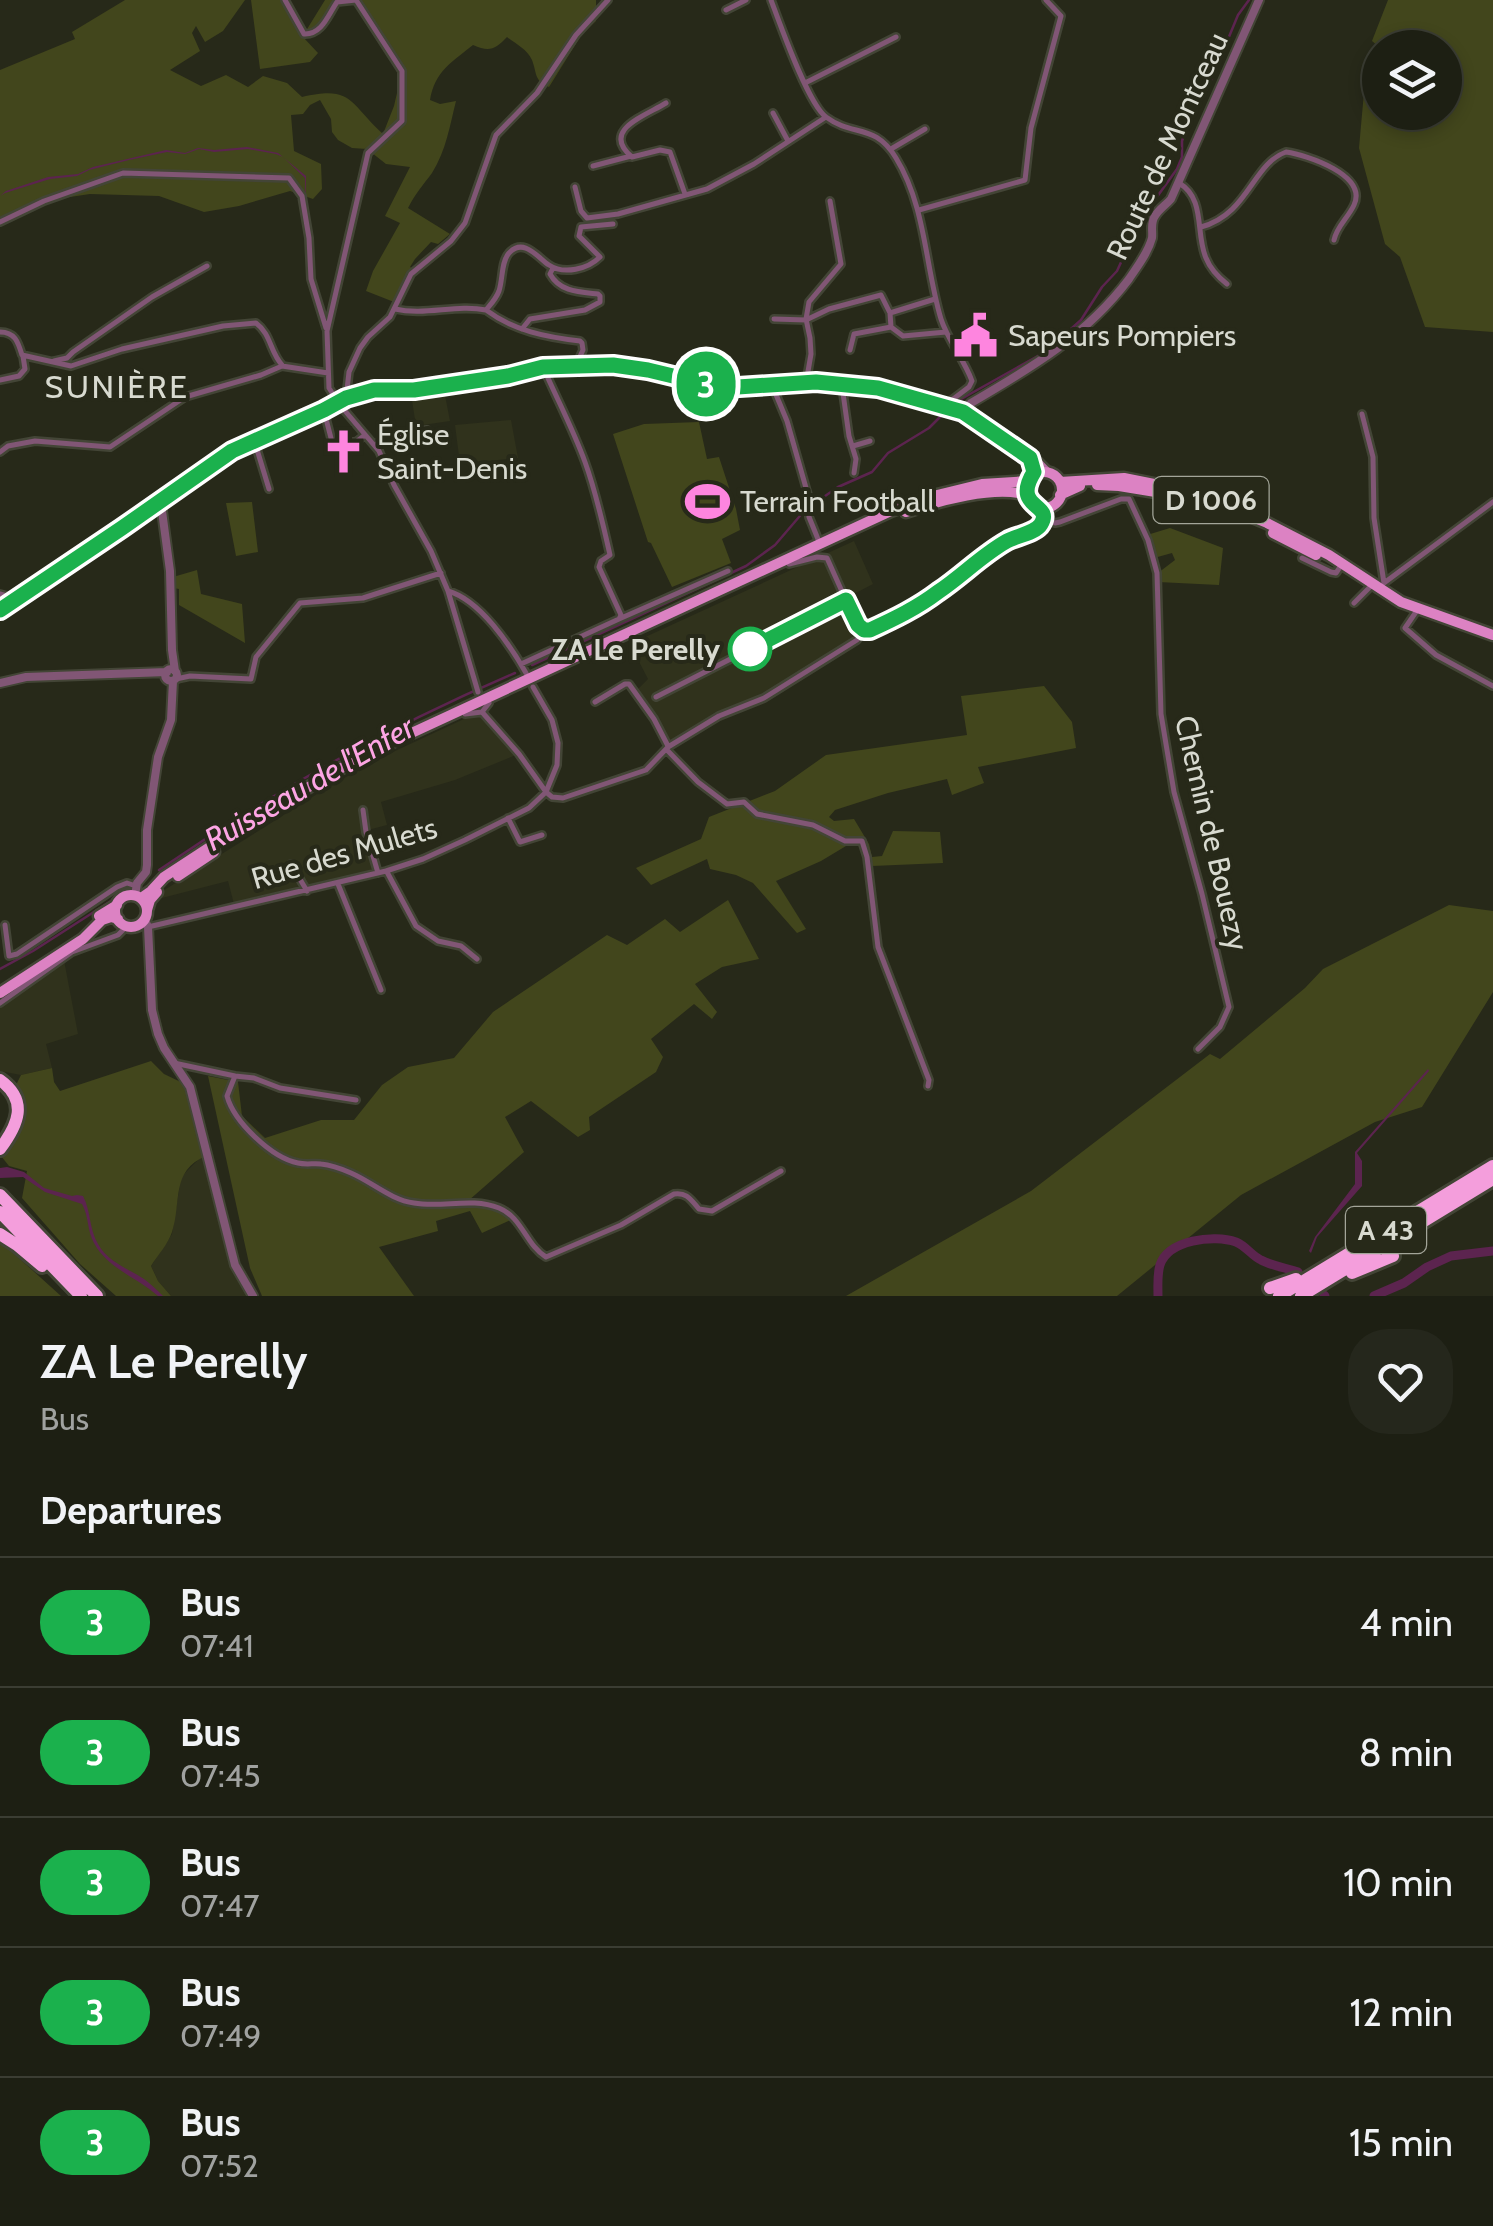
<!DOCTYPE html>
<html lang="en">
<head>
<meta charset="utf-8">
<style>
	:root { --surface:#1d1f13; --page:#25271c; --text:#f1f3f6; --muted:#a0a2a0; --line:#3b3d33 }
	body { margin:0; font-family:Cabin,sans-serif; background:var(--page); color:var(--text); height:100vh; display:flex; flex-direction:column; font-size:38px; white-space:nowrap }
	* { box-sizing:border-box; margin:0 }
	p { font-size:32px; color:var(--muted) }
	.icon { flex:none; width:55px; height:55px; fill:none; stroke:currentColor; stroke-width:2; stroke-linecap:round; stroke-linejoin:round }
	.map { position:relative; height:1296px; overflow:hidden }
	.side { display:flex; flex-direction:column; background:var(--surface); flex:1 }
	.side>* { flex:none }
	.badge { padding:0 20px; border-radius:32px; font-size:35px; line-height:65px }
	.tools { position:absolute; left:1362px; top:30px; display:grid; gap:20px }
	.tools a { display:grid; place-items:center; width:100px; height:100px; border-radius:50%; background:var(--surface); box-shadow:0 5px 15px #0003,0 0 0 2px var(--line); font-size:50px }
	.map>.badge { position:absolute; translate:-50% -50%; box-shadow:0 0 0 5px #fff }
	h2 { padding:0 40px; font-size:38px; line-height:90px }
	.round { display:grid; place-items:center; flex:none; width:105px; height:105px; border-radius:40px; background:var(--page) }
	.overview { display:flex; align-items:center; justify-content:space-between; height:170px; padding:0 40px }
	h1 { font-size:48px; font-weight:600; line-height:75px }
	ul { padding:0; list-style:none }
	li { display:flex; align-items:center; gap:30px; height:130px; padding:0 40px; border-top:2px solid var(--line) }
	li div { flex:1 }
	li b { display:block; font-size:38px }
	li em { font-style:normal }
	li .badge { min-width:110px; font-weight:700; text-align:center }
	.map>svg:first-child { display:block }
	.built { fill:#30321c }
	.green { fill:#42461c; fill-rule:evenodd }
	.water { fill:#5c244f }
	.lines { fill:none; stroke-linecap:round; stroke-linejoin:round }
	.stream { stroke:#5c244f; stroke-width:2.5 }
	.river { stroke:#5c244f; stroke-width:9 }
	.minor-casing { stroke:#434536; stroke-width:10 }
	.tertiary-casing { stroke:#434536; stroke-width:12 }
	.secondary-casing { stroke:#434536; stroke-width:14 }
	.primary-casing { stroke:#434536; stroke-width:15 }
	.motorway-casing { stroke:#434536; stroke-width:18 }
	.minor { stroke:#815675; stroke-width:5 }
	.tertiary { stroke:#815675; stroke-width:8 }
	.secondary { stroke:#b46fa1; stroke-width:9 }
	.primary { stroke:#dc82c3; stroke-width:10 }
	.motorway { stroke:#f49edc; stroke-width:12 }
	.line-casing { stroke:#fff; stroke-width:22 }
	.line { stroke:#1bb14d; stroke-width:15 }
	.stop-dot { fill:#fff; stroke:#1bb14d; stroke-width:5 }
	.labels { text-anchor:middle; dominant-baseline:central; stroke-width:8; stroke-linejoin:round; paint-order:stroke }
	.shield { fill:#272919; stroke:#a3a599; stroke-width:2.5 }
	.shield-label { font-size:28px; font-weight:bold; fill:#d8dad0 }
	.street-label { font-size:30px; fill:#d8dad0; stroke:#272919 }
	.poi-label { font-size:30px; fill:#d8dad0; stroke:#272919; text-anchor:start }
	.stop-label { font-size:30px; font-weight:bold; fill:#d8dad0; stroke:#272919; text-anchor:end }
	.neighbourhood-label { font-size:32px; letter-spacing:2.5px; fill:#d8dad0; stroke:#272919 }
	.water-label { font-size:32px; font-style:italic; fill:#fda5e4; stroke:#272919 }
</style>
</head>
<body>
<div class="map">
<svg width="1493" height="1296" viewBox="0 0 1493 1296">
	<rect width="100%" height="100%" fill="#272919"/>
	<!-- built -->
	<path class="built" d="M444 390 450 421 416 426 411 394Z
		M511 420 518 458 460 464 455 425Z
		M854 541 873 584 848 597 865 631 760 697 716 715 675 740 667 738 657 715 636 691 648 679 630 644Z
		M479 712 516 755 455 780 381 802 387 825 364 831 373 870 234 904 228 881 154 900 158 894 333 784 395 751Z
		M63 955 78 1034 46 1044 52 1068 21 1075 0 1071V999Z
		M206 1156 223 1239 236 1273 248 1296H171L158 1281 151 1266 172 1234 181 1177 200 1158Z"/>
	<!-- green -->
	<path class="green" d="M125 0H245L223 31 205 42 196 26 192 33 200 51 170 70 201 86 226 75 248 87 263 76 287 83 302 97C353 85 349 103 383 134L394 106 402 71 356 0 337 2 318 31 304 34 325 0H596V21L582 34 549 87C534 81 537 73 532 60 527 49 516 44 507 37 495 50 489 52 473 45 452 62 435 71 430 100L440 104 456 101C450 125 446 151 432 173 423 185 415 194 408 208L450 234 438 244 431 242 415 259 410 267 412 268 407 273 394 302 366 291 373 271 400 223 385 216 410 167 386 164 367 149 352 148 338 140 332 132 331 119 320 100 310 105 303 114 291 115 294 151 321 164 322 189 313 199 290 191 239 206 204 212 159 196 90 194 43 201 0 222V70L75 39 72 32Z
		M251 0H282L303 37 318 53 310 62 260 69Z
		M1388 0H1493V332L1425 327 1400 257 1385 244 1359 148 1365 81H1372L1378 46 1372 41ZM1380 48H1445V112H1380Z
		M699 422 707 459 719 457 736 509 740 530 722 539 731 563 672 587 651 543 648 542 613 434 644 424Z
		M252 502 258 552 236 556 226 503Z
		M1170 528 1223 548 1219 585 1158 582V573L1175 560 1172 553 1154 558 1147 535Z
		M197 570 201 594 242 604 245 643 179 605V589L174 588 173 577Z
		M1044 686 1072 722 1076 748 978 767 984 783 952 795 947 779 888 793 835 810 829 817 834 821 854 819 869 844 872 857 882 856 893 831 940 832 943 863 872 866 861 847 851 843 821 861 776 881 806 929 797 933 753 883 736 875 710 869 707 859 651 885 636 868 701 839 709 817 775 791 826 755 967 735 961 696Z
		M728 900 759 959 722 967 695 984 717 1012 712 1019 694 1004 651 1039 663 1057 656 1072 589 1117 590 1130 578 1137 531 1101 505 1117 524 1152 468 1201 493 1208 513 1219 482 1233 470 1211 436 1221 438 1231 379 1247 414 1296H262L250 1268 208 1076 238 1082 242 1116 265 1138 321 1120H354L382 1085 408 1067 454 1058 493 1012 607 935 627 945 665 919 680 932Z
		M1449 905 1493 911V992L1422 1107 1375 1122 1241 1195 1117 1296H846L1031 1191 1210 1054 1220 1059 1305 988 1323 969Z
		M151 1061 164 1074 185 1084 206 1156C170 1171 182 1202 172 1232 168 1244 158 1255 151 1266L158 1281 171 1296H116L80 1264 22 1198 27 1171 9 1166 1 1156C19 1125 26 1121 16 1085L21 1075 52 1068 54 1082 60 1091Z
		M0 1241 61 1296H0Z"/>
	<!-- water -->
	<path class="water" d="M247 147 278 153 306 176V215L305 178 283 157 276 154 248 149 214 152 199 149 185 154 167 152 129 160 89 170 77 176 50 179 5 193 0 196 6 191 48 177 78 174 93 167 166 150 185 153 198 148 214 150Z
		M1428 1069 1429 1071 1357 1153 1362 1161V1186L1317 1237 1311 1253 1309 1251 1315 1237 1355 1184V1152Z
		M7 1167 24 1172 44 1188 72 1196 77 1195 83 1196C91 1211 89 1229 98 1244 108 1262 127 1268 144 1279 151 1284 157 1290 163 1296H158C138 1278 107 1268 94 1243 87 1231 89 1216 82 1204L45 1192 23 1177 0 1178V1168Z"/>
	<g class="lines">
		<!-- stream -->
		<path class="stream" d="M954 403 1045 352 1081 320 1102 287 1117 271 1134 234 1154 201 1177 169 1182 157V141L1187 126 1209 85 1238 15 1249 0
			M532 665 746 566 775 545 805 510 838 487 872 472 888 453 929 428 945 412
			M159 870C271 793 390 726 515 673
			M0 969 33 951 111 901"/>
		<!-- river -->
		<path class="river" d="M1324 1295 1325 1296
			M1158 1296C1158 1286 1157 1275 1160 1265 1168 1240 1214 1234 1236 1242 1246 1246 1252 1256 1261 1260 1272 1266 1287 1268 1298 1272
			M1374 1296 1404 1283 1427 1267 1451 1256 1493 1251"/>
		<defs>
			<path id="minor" d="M285 0 304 34C322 35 328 15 337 2L356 0 402 71V121L368 153 327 331 329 388 340 405 379 451 394 485 431 551 448 591 478 692
				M771 0C780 24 808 104 826 117 853 137 875 123 896 158 926 207 925 266 941 319 948 341 964 359 972 381L969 387 944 406
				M726 10 746 0
				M805 83 896 37
				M666 103C645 116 600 130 632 157L660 150 670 152 685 194
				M773 113 788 141
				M891 149 925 129
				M593 166 631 156
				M1179 183C1206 199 1195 233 1206 258 1210 268 1218 277 1227 284
				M575 187 581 211 587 218 618 214 707 189 754 164 826 117
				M919 210 1025 180 1031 128 1061 16 1046 0
				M0 222 44 201 123 173 289 178 302 196 309 238 311 279 326 328
				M1201 227C1249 214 1252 164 1286 152 1307 155 1368 175 1354 205 1348 218 1337 226 1334 240
				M395 309C425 316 456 304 486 310
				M774 319 806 320 829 309 881 295 890 313
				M891 327 890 313 935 299
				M522 329 530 319 585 310 600 302V296L598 294C579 292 560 292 550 274L553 268
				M0 332C15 332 18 342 22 355L71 366 122 349 223 326 256 323C271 334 270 352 282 365
				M850 350 854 334 891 327 903 336 946 332
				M54 361 67 358 73 352 152 297 207 266
				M576 365 583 350 582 343 580 341C546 337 514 331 486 310 491 304 496 299 499 291 503 279 501 262 509 253 524 237 538 258 549 265 564 275 588 269 600 257L579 236 581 227 613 224
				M0 380 19 376 25 369 23 356
				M806 383 811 354 810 338 806 319 809 302 841 264 830 201
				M772 385 787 421 808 495 809 517 820 544
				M842 386 849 436 856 459 854 473
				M346 398 349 372 360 348 368 337 390 317 411 274 451 241 465 223 496 135 537 93 576 35 608 0
				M324 411 332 442H356L365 435
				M1362 414 1373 457 1374 518 1384 583
				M255 443 269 489
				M375 446 384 436 427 430
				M853 446 870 441
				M0 452 8 446 35 441 110 447 185 397 261 375 282 366 328 373
				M1038 506 1043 514 1042 522
				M1043 519 1055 523 1060 522 1121 499H1129L1148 540 1157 573 1161 714 1174 792 1202 894 1229 1007 1220 1027 1198 1049
				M1302 558 1331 572 1336 573 1340 567
				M789 564 817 557 827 558 857 625 865 630
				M1384 583 1493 502
				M448 591C480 600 510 645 526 673
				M0 594 7 596 11 602
				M1354 603 1372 585
				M1418 609 1405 628 1436 655 1493 686
				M619 619 728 571
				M865 630 870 629 912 610 939 592 1002 544 1044 525 1048 521 1052 505
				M521 664 619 619 621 615 599 567 601 561 610 555C603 524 596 492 585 462 573 429 557 399 543 367
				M176 679 190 676 251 679 256 657 300 603 363 598 441 573
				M656 697 846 600
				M595 702 625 684H629L654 719 668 746
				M482 712 519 754 546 792 552 797 563 798 646 770 668 747 719 716 764 698 857 640 865 630
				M465 714 482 712 489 703
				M667 750 698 782 727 804 744 802 757 814 813 825 845 841H862L867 857 878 947 929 1080 928 1086
				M363 810 366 832 378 873
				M508 818 520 842 542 835
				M291 864 307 891
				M387 872 416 926 438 941 461 946 477 959
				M338 884 381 990
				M5 925 9 956 17 954 117 887 127 883 136 886
				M148 927 386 871 423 859 465 840 529 808 546 792 557 765 558 743 552 720 533 687
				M0 1003 72 952 118 935 126 927
				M174 1063 235 1076 227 1096C234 1122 272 1158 298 1163 306 1165 314 1163 321 1164 332 1165 342 1169 351 1173 372 1182 391 1200 414 1203 443 1208 471 1197 499 1208 522 1217 526 1245 546 1257L621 1225 674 1194C687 1192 691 1200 699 1209L712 1211 781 1171
				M235 1076 254 1078 280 1088 356 1100"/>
			<path id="tertiary" d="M963 412 971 403C1031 368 1086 336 1129 279 1137 267 1148 253 1152 238 1153 231 1150 223 1155 216 1159 209 1166 205 1171 199L1259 0
				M158 504 162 511 170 571 172 650 175 671
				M165 675a6 6 0 1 1 12 0a6 6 0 1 1-12 0Z
				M0 683 26 677 167 672
				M135 896 137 883 146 872 147 865V830L158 757 171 720 173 681
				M145 920 148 927 152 1010 158 1034 164 1048 190 1087 235 1265 253 1296"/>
			<path id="secondary" d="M1030 458 1034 467 1033 475
				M0 610 122 529 232 451 324 411 346 398 374 390 414 389 508 376 543 367 613 365 648 369 723 387 816 382 878 388 963 412 1032 457 1047 472"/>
			<path id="primary" d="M1026 490a18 18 0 1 1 36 0a18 18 0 1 1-36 0Z
				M1060 482 1124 478 1184 490 1209 499 1267 523 1329 555 1401 602 1493 635
				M1097 485 1119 486 1174 495
				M1060 495 1080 486
				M906 512C938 501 995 485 1027 495
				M1273 533 1316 555
				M178 876 214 852
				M115 911a16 16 0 1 1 32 0a16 16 0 1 1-32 0Z
				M141 898 151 891 164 877 245 824 364 755 891 511 937 495 982 484 1028 481
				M147 910 150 900 157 892
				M99 916 117 905
				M0 993 83 939 102 920 111 917 118 919"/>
			<path id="motorway" d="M0 1080C29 1101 18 1125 0 1149
				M0 1195 97 1296
				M0 1212 81 1296
				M0 1234 17 1245 42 1266
				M1352 1273 1393 1256
				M1270 1288 1296 1279
				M1279 1296 1493 1166
				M1301 1296 1493 1179"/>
		</defs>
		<!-- minor casing -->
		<use href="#minor" class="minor-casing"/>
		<!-- tertiary casing -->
		<use href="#tertiary" class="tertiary-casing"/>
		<!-- secondary casing -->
		<use href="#secondary" class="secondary-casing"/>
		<!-- primary casing -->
		<use href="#primary" class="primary-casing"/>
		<!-- motorway casing -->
		<use href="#motorway" class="motorway-casing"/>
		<!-- minor -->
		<use href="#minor" class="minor"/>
		<!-- tertiary -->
		<use href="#tertiary" class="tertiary"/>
		<!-- secondary -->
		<use href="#secondary" class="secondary"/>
		<!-- primary -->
		<use href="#primary" class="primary"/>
		<!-- motorway -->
		<use href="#motorway" class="motorway"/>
	</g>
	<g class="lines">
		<defs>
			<path id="line" d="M0 610 122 528 232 451 324 410 346 398 374 390H414L508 376 543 367 613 365 648 370 723 388 816 382 878 388 963 412 1030 458 1034 472C1011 509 1054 503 1041 524 1036 533 1016 536 1007 541 982 555 962 576 938 592 917 608 894 619 870 630H864L858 625 846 600 750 649"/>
		</defs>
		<!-- line casing -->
		<use href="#line" class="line-casing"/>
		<!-- line -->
		<use href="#line" class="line"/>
	</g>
	<!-- icons -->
	<defs>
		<symbol id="civic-bare" viewBox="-9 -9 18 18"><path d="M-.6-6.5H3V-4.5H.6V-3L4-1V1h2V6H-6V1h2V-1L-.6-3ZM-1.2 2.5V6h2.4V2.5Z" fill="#fe85df" stroke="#272919" stroke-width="2.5" paint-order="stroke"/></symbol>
		<symbol id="church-bare" viewBox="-9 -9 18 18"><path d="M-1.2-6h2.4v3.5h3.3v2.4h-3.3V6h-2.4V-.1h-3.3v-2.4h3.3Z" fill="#fe85df" stroke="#272919" stroke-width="2.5" paint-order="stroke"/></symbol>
		<symbol id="stadium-bare" viewBox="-9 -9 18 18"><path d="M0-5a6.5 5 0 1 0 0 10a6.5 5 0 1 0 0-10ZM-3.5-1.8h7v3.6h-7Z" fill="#fe85df" stroke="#272919" stroke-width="2.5" paint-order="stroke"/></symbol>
	</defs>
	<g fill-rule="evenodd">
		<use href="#civic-bare" x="944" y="304" width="63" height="63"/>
		<use href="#church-bare" x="312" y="420" width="63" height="63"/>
		<use href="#stadium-bare" x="676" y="470" width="63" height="63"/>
	</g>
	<!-- markers -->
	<circle class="stop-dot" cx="750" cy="649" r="20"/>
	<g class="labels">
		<!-- shield labels -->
		<g class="shield">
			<rect x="1153.5" y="477" width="115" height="46" rx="8"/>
			<rect x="1346" y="1207" width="80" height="46" rx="8"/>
		</g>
		<g class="shield-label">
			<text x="1211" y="500">D 1006</text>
			<text x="1386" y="1230">A 43</text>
		</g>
		<!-- street labels -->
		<g class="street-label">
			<text transform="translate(1167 146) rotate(-65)">Route de Montceau</text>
			<text transform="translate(1212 833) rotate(77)">Chemin de Bouezy</text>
			<text transform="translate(344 853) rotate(-16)">Rue des Mulets</text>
		</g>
		<!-- poi labels -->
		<g class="poi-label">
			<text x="1008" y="335">Sapeurs Pompiers</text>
			<text x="377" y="434">Église<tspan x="377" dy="34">Saint-Denis</tspan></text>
			<text x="740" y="501">Terrain Football</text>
		</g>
		<!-- stop labels -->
		<g class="stop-label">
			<text x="720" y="649">ZA Le Perelly</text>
		</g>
		<!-- neighbourhood labels -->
		<g class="neighbourhood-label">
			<text x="117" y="386">SUNIÈRE</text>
		</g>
		<!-- water labels -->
		<g class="water-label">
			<text transform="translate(309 783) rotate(-30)">Ruisseau de l'Enfer</text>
		</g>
	</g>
</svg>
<div class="tools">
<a><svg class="icon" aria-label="layers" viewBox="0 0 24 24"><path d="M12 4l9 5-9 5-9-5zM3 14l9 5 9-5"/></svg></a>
</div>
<b class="badge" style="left:706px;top:384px;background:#1bb14d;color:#fff">3</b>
</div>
<section class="side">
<div class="overview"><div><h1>ZA Le Perelly</h1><p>Bus</p></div><a class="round"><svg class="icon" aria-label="heart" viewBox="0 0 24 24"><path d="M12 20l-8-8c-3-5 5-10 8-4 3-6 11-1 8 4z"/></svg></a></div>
<h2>Departures</h2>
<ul>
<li><span class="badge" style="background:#1bb14d;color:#fff">3</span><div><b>Bus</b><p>07:41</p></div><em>4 min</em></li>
<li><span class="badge" style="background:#1bb14d;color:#fff">3</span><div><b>Bus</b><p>07:45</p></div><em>8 min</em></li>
<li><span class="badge" style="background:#1bb14d;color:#fff">3</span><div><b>Bus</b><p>07:47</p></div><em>10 min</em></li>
<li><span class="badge" style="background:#1bb14d;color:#fff">3</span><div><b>Bus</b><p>07:49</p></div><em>12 min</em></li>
<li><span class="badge" style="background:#1bb14d;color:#fff">3</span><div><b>Bus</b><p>07:52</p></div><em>15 min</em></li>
</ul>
</section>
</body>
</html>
